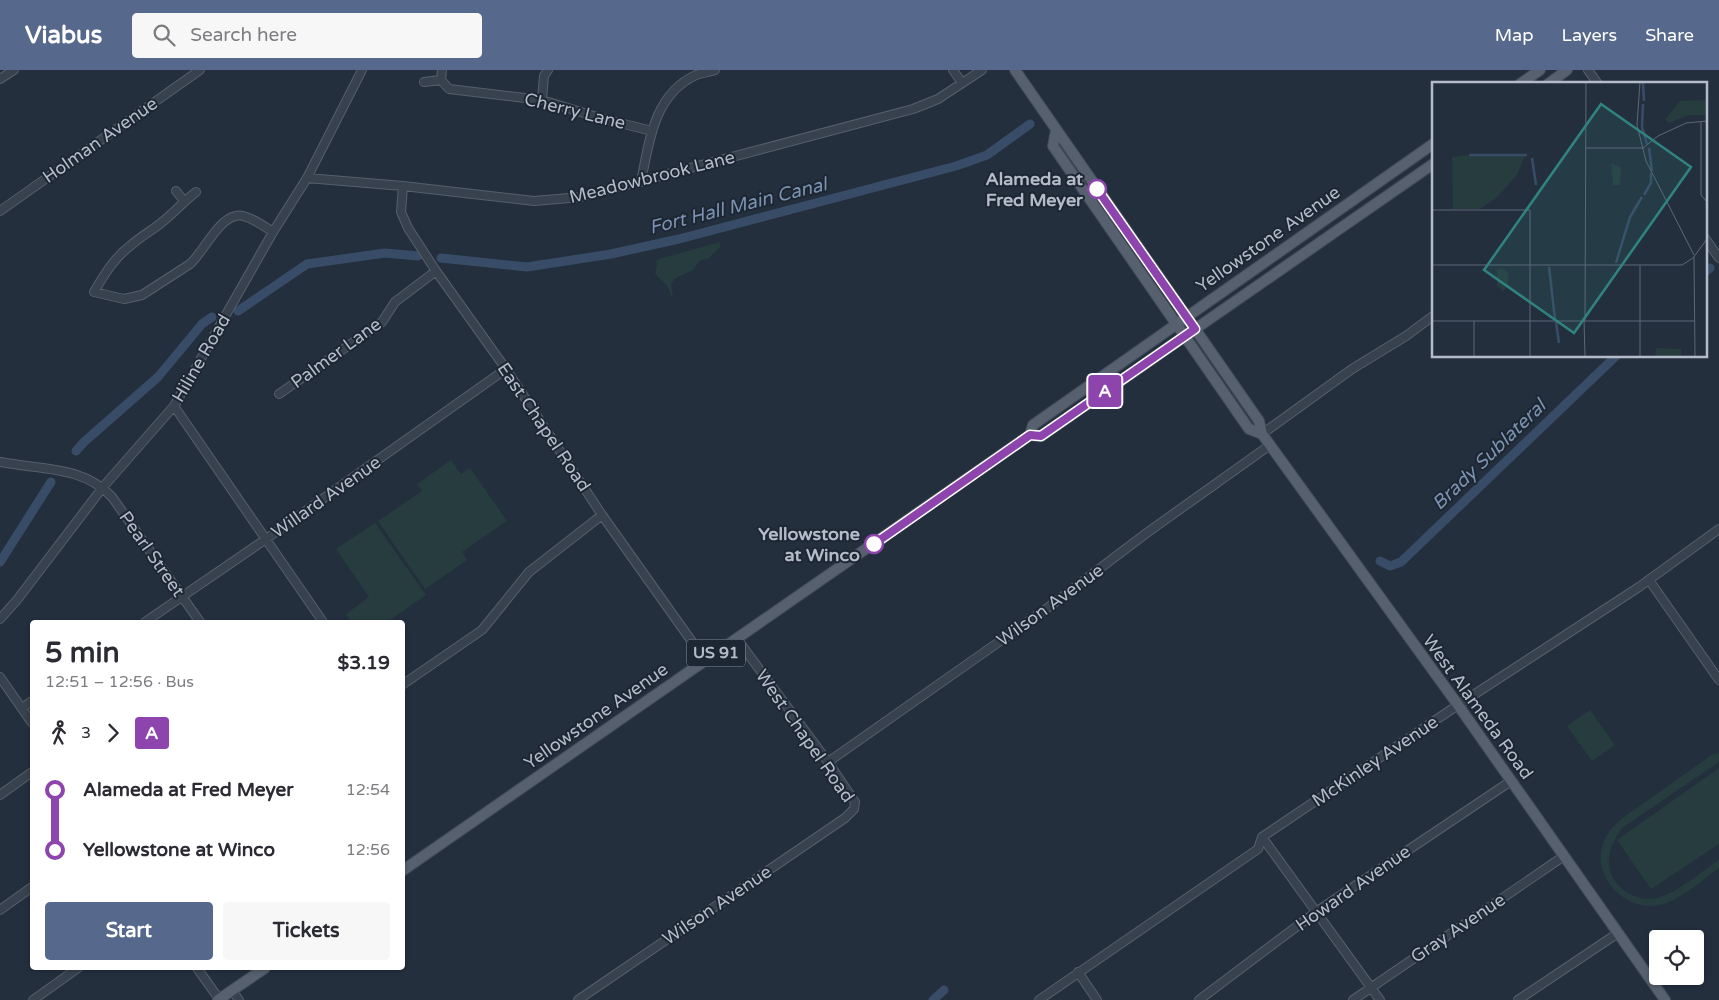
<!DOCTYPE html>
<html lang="en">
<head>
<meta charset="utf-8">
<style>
	:root { --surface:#fff; --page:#f7f7f7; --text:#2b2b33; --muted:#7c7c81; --accent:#56698c }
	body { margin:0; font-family:"Varela Round",sans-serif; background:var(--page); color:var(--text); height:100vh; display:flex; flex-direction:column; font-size:19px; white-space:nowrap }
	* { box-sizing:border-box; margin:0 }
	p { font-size:16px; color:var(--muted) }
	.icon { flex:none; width:28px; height:28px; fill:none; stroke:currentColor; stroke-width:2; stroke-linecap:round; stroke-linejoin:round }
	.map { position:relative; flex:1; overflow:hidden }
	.sheet { position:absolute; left:30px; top:550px; width:375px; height:350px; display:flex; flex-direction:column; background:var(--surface); border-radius:5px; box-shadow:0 1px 4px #0004 }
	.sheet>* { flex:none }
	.badge { padding:0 10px; border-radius:4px; font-size:18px; line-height:32px }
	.fabs { position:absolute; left:1649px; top:860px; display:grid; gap:10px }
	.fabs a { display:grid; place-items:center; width:55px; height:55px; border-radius:5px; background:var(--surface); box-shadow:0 1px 4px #0004; font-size:25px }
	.map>.badge { position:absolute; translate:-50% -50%; box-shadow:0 0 0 2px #fff }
	.legs { display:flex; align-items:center; gap:8px; height:55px; padding:0 15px; font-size:16px }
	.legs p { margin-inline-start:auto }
	.head { display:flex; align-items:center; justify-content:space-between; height:85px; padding:0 15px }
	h1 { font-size:28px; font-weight:700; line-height:38px }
	.action { display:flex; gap:10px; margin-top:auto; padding:10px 15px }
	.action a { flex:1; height:58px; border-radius:5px; background:var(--accent); color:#fff; font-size:20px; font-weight:700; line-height:58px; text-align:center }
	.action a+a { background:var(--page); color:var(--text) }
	ul { padding:0 15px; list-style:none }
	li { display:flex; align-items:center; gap:18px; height:60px; font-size:19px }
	li i { display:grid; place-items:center; width:8px; height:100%; margin:0 6px; background:currentColor }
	li i::after { content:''; width:12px; height:12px; margin:-6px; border:4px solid; border-radius:50%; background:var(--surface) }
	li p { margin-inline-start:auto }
	li:first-child i { background:linear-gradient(#0000 50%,currentColor 0) }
	li:last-child i { background:linear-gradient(currentColor 50%,#0000 0) }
	header { display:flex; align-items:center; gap:30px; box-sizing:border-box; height:70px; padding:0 25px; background:var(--accent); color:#fff }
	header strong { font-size:24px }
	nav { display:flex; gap:28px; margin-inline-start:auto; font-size:18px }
	.search { width:350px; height:45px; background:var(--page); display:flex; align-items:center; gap:12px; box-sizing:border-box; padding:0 18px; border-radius:5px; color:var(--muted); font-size:19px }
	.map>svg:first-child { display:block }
	.green { fill:#263c3f }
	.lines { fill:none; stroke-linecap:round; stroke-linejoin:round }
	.canal { stroke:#394c67; stroke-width:9 }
	.minor-casing { stroke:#565f6c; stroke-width:10 }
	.major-casing { stroke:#414a57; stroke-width:12 }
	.minor { stroke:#38414e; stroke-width:8 }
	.major { stroke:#56606e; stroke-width:10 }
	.line-1-casing { stroke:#fff; stroke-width:11 }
	.line-1 { stroke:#8e44ad; stroke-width:8 }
	.stop-1-dot { fill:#fff; stroke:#8e44ad; stroke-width:2.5 }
	.labels { text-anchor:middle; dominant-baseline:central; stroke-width:4; stroke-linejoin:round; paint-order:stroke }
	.shield { fill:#1d2633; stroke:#878f9c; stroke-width:1 }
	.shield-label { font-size:16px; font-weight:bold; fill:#b4bcc9 }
	.street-label { font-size:18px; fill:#b4bcc9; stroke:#1d2633 }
	.stop-label { font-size:18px; font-weight:bold; fill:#b4bcc9; stroke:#1d2633; text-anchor:end }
	.water-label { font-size:19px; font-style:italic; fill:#7c92b1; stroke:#1d2633 }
	.inset-river { fill:none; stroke:#394c67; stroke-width:2.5 }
	.inset-road { fill:none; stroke:#5e6776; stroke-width:1 }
	.view { fill:#308480; fill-opacity:0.15; stroke:#308480; stroke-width:2.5 }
	.inset-edge { fill:none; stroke:#b4bcc9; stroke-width:2.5 }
</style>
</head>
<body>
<header>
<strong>Viabus</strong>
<div class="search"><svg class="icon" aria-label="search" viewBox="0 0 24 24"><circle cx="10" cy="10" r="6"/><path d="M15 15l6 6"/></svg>Search here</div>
<nav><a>Map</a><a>Layers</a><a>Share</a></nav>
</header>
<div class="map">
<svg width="1719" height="930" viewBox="0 0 1719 930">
	<rect width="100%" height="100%" fill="#242f3e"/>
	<!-- green -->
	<path class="green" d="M720 172V177L709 188 699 191 693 200 674 209 671 216 673 225 671 226C669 212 661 213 655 203L657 196 656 190Z
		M451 390 461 404 470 398 507 451 462 482 467 490 425 519 378 451 422 421 417 414Z
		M375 453 426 525 387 552H351L346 544 369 527 336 479Z
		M1590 640 1615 675 1592 691 1567 656Z
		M1719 683V692L1622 758C1615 768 1608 780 1609 794 1610 816 1635 833 1657 828 1675 824 1702 801 1719 790V798C1702 810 1684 827 1664 834 1626 846 1586 803 1606 767 1610 759 1617 753 1624 747L1713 684Z
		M1719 698V774L1651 819 1617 770Z"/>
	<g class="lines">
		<!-- canal -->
		<path class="canal" d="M441 188 527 197 611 184 679 169 956 96 987 85 1030 54
			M1705 202 1710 198
			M238 241 307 194 385 183 418 186
			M76 381 84 372 158 307 202 254 212 247
			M1380 491 1390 496 1401 492 1616 286
			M0 492 51 412
			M933 930 944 920"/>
		<defs>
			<path id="minor" d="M953 0 962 13
				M1588 0 1598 14
				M0 9 14 0
				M441 10 449 19 542 30 600 48 652 61
				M441 10 442 0
				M424 12 441 10
				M542 30 544 6 548 0
				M307 108 403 116 534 131 581 127 913 39 938 29 982 0
				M641 112C649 72 654 24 696 5 702 3 709 2 715 0
				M403 116 401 142 408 158 436 201 506 299 602 445 705 590
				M176 121 184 131
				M196 122C184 131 174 143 161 153 151 161 140 167 130 176 114 188 104 205 94 222L124 229 142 225 190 194C205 181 223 137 246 147 256 150 265 157 273 162
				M0 141 200 0
				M1705 168 1719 188
				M279 324 382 252 395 232 436 201
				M174 336 323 552
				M1262 364 1352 299 1406 266 1433 246
				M0 392C40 400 82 395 112 427L200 552
				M1649 510 1719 610
				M0 549 17 530 103 417 174 336 273 162 307 108 362 0
				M145 552 266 469 506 299
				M0 607 32 653
				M402 615 482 560 529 502 602 445
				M22 638 32 631
				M828 692 1050 536 1148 462 1270 375
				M0 725 32 702
				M1262 767 1380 930
				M0 840 32 817
				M197 898 219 929
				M1078 902 1097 930
				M232 920 239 930
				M33 930 78 898
				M578 930 845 748 854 739 855 732 828 692 737 569
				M1039 930 1258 779 1262 767 1458 635 1639 517 1719 459
				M1199 930 1316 842 1511 711
				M1353 930 1564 786
				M1518 930 1618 863"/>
			<path id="major" d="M1015 0 1259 351 1262 364 1458 635 1665 930
				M1520 14 1540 0
				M1548 14 1567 0
				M1056 60 1053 76 1249 359 1262 364
				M1030 365 1041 366 1433 94
				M402 801 1014 376 1030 365 1033 355 1433 74
				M218 930 265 898"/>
		</defs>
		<!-- minor casing -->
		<use href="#minor" class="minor-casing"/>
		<!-- major casing -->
		<use href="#major" class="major-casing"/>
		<!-- minor -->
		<use href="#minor" class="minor"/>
		<!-- major -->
		<use href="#major" class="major"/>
	</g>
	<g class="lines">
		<defs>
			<path id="line-1" d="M874 474 1030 365 1041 366 1195 259 1097 119"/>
		</defs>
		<!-- line-1 casing -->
		<use href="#line-1" class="line-1-casing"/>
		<!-- line-1 -->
		<use href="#line-1" class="line-1"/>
	</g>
	<!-- markers -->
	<g class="stop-1-dot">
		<circle cx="1097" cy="119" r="9"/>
		<circle cx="874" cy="474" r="9"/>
	</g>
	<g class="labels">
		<!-- shield labels -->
		<rect class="shield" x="687" y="569.5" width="58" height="27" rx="4"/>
		<g class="shield-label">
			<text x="716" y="583">US 91</text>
		</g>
		<!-- street labels -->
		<g class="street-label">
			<text transform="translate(575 41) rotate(14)">Cherry Lane</text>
			<text transform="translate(100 70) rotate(-35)">Holman Avenue</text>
			<text transform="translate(652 107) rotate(-14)">Meadowbrook Lane</text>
			<text transform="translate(1268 169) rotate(-35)">Yellowstone Avenue</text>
			<text transform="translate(336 283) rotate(-36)">Palmer Lane</text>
			<text transform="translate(201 288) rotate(-60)">Hiline Road</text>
			<text transform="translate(544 357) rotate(56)">East Chapel Road</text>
			<text transform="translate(326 427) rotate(-35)">Willard Avenue</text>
			<text transform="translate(152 484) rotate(55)">Pearl Street</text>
			<text transform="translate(1050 535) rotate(-36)">Wilson Avenue</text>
			<text transform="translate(1478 637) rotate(54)">West Alameda Road</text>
			<text transform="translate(596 646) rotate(-35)">Yellowstone Avenue</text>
			<text transform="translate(805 666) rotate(55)">West Chapel Road</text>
			<text transform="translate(1375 691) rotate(-34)">McKinley Avenue</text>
			<text transform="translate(1353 818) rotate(-35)">Howard Avenue</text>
			<text transform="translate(717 835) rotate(-34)">Wilson Avenue</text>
			<text transform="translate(1458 858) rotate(-34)">Gray Avenue</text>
		</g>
		<!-- stop labels -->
		<g class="stop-label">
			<text x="1083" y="109">Alameda at<tspan x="1083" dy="21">Fred Meyer</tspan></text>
			<text x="860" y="464">Yellowstone<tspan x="860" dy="21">at Winco</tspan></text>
		</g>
		<!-- water labels -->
		<g class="water-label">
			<text transform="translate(738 136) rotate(-14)">Fort Hall Main Canal</text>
			<text transform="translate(1489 385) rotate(-44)">Brady Sublateral</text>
		</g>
	</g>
	<!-- overview -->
	<g transform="translate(1432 12)">
		<rect width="275" height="275" fill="#242f3e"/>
		<path d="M275 18V33H257L237 41 233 38 248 19ZM35 73V74H93L85 93 64 116 48 127H21L20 75ZM179 81 189 85 188 103H181ZM69 186 76 190V204L71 209 65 204V189ZM224 266 249 267V275H223Z" fill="#263c3f"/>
		<path class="inset-river" d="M211 0 212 19M211 22 210 45 215 62M217 66 220 89M37 73H95M100 76 104 103M212 113 219 101V91M184 181 198 135 210 115M117 185 123 237M124 240 127 261"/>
		<path class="inset-road" d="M208 0 205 43 214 79 262 173M269 40V113L275 120M154 66H211L226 54 254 41 275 39M0 128H98V275M262 175 263 275M0 183H250L261 176 275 157M152 237 153 275M0 239H263M153 239 154 0M42 275V239M208 275V184"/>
		<path class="view" d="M169 22 259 85 142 251 52 188Z"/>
		<rect width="275" height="275" class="inset-edge"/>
	</g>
</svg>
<div class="fabs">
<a><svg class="icon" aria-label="locate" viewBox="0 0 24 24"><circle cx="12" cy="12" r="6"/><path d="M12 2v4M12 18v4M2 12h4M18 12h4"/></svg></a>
</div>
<b class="badge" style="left:1105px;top:321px;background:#8e44ad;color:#fff">A</b>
<section class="sheet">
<div class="head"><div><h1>5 min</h1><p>12:51 – 12:56 · Bus</p></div><b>$3.19</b></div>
<div class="legs"><svg class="icon" aria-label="walk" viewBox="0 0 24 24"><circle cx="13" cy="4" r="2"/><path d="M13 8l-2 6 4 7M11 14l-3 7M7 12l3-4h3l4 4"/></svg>3<svg class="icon" aria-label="forward" viewBox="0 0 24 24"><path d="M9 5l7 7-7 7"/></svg><b class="badge" style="background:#8e44ad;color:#fff">A</b></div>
<ul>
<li><i style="color:#8e44ad"></i><b>Alameda at Fred Meyer</b><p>12:54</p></li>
<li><i style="color:#8e44ad"></i><b>Yellowstone at Winco</b><p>12:56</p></li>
</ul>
<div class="action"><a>Start</a><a>Tickets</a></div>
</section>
</div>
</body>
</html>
